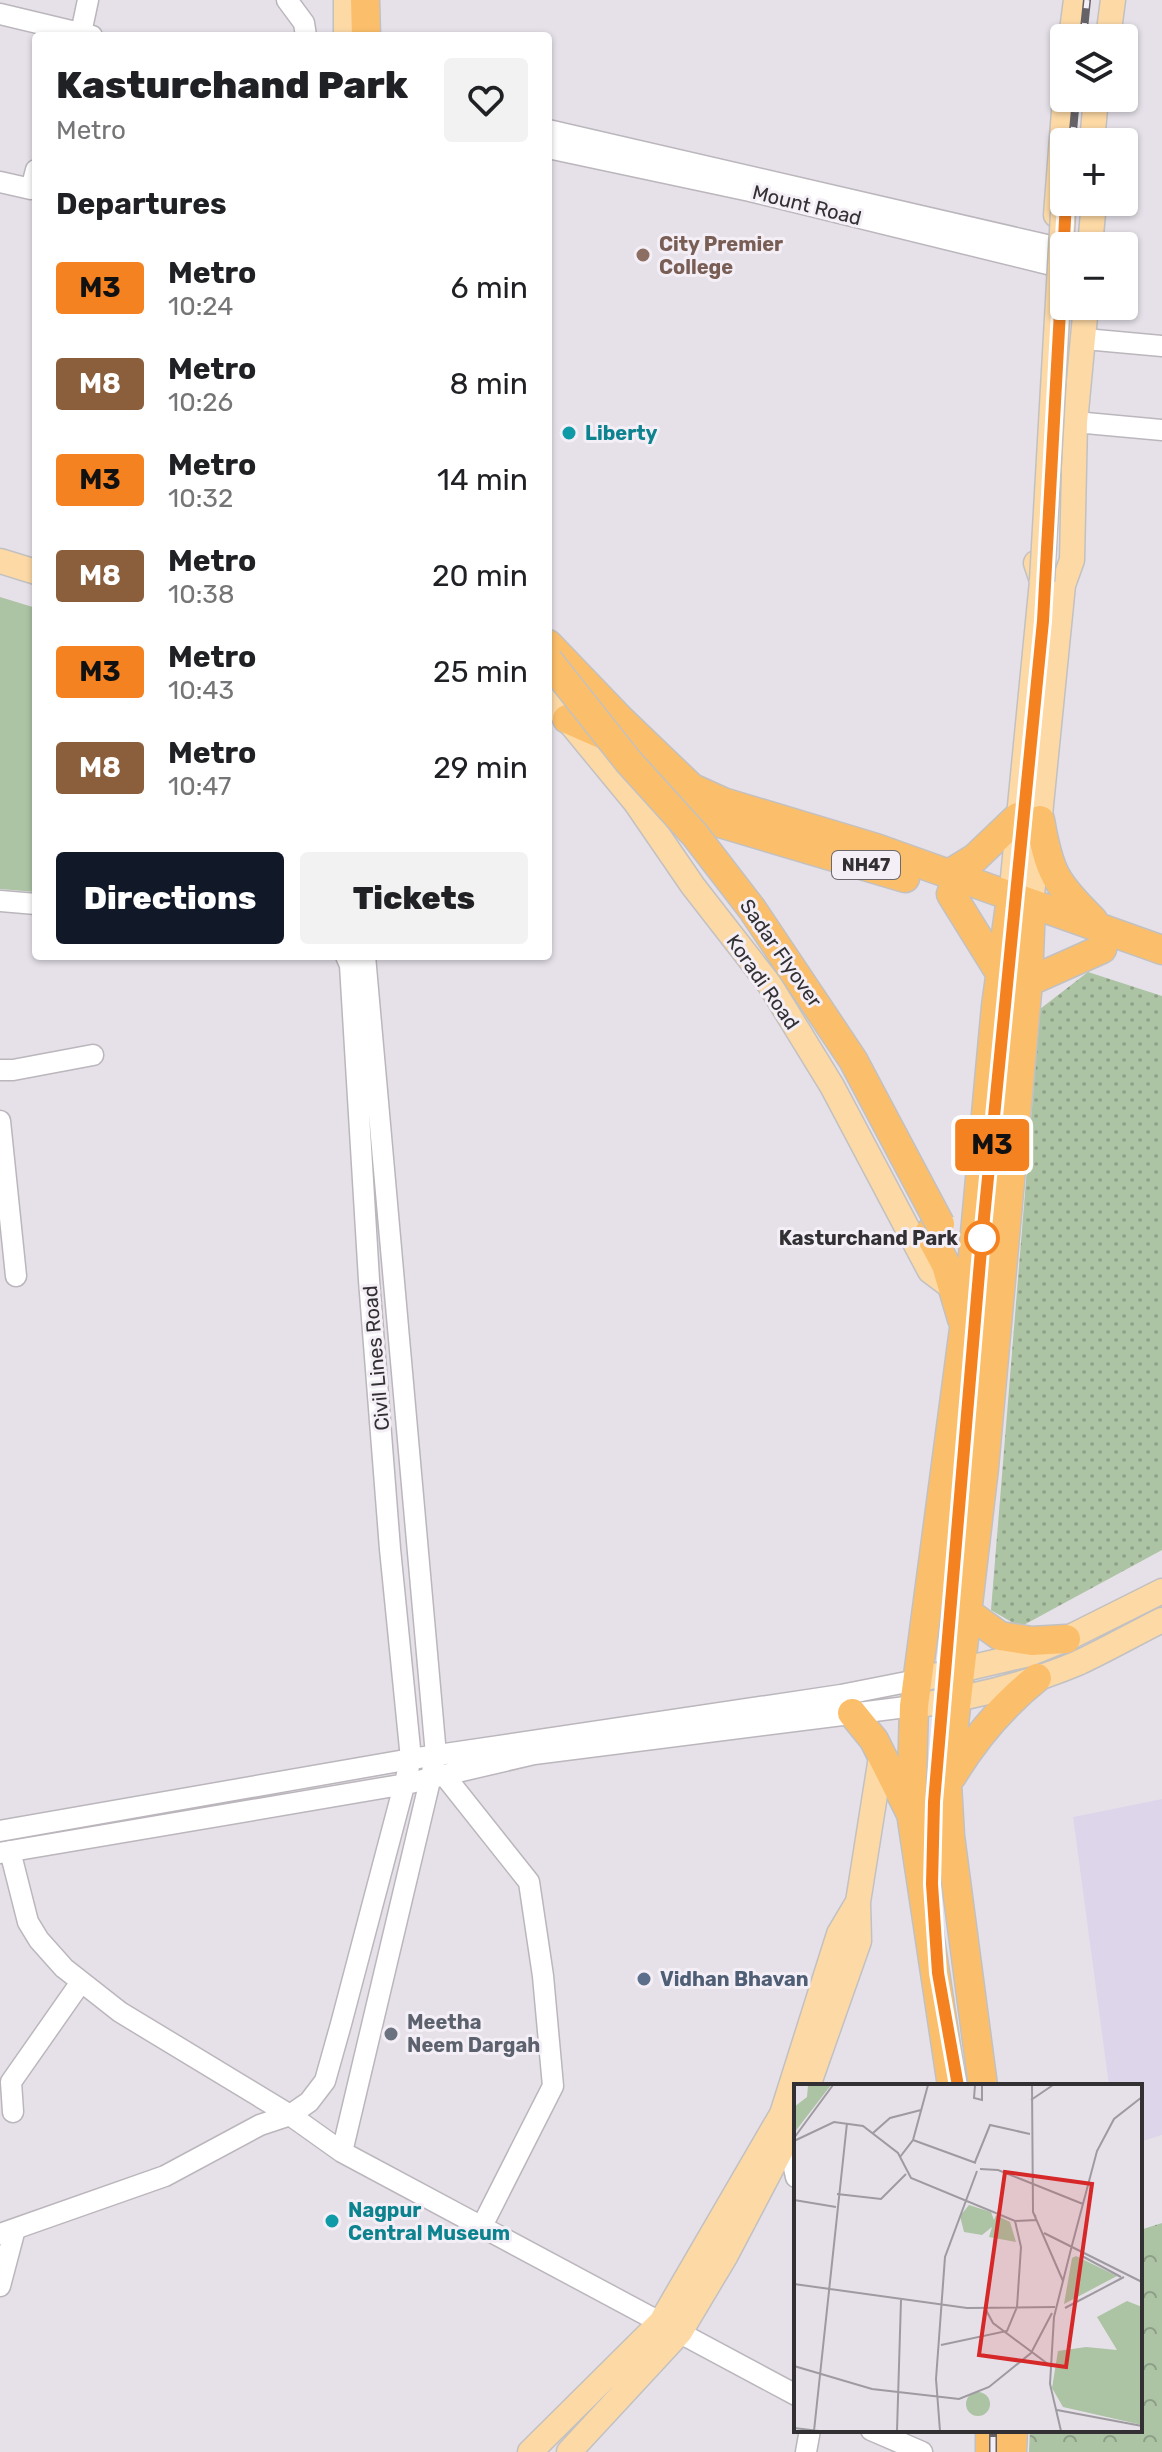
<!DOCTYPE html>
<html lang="en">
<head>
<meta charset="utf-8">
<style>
	:root { --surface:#fff; --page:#f2f2f2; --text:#202124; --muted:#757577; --accent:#111827 }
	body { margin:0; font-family:Rubik,sans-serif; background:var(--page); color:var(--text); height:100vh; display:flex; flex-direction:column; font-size:30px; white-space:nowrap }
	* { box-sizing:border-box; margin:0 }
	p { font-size:26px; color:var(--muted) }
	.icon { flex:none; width:44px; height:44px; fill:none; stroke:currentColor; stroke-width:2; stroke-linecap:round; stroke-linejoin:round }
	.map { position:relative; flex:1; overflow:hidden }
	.sheet { position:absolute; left:32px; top:32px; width:520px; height:928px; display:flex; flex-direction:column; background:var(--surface); border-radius:8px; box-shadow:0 2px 6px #0004 }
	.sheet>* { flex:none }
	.badge { padding:0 16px; border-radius:6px; font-size:28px; line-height:52px }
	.fabs { position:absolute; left:1050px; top:24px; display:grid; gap:16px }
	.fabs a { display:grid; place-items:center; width:88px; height:88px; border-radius:8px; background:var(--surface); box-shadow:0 2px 6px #0004; font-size:40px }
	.map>.badge { position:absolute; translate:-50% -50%; box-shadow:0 0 0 4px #fff }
	h2 { padding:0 24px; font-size:30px; line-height:72px }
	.round { display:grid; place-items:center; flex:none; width:84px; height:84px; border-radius:8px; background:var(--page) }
	.summary { display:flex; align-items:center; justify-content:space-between; height:136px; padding:0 24px }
	h1 { font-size:38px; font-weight:800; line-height:60px }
	.primary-button { display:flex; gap:16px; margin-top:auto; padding:16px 24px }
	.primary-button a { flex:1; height:92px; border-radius:8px; background:var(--accent); color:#fff; font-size:32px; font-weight:800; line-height:92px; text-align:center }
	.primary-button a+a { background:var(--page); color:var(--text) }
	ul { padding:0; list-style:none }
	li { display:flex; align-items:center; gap:24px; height:96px; padding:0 24px }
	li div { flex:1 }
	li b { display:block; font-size:30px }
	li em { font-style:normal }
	li .badge { min-width:88px; font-weight:700; text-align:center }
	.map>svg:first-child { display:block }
	.education { fill:#ddd6eb }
	.grass { fill:#acc3a4 }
	.forest { fill:url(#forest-crowns) }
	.park { fill:url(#park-dots) }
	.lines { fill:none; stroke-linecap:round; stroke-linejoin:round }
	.minor-casing { stroke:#bbb6bc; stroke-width:23 }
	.major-casing { stroke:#c2c1c2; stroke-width:27 }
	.highway-casing { stroke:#c2c1c2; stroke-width:31 }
	.minor { stroke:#fff; stroke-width:20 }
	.major { stroke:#fdd9a6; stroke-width:24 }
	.highway { stroke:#fbbf6b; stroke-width:28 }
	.rail-casing { stroke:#666368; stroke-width:8 }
	.rail { stroke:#f4eff6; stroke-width:5; stroke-dasharray:15; stroke-linecap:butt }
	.major-bridge-casing { stroke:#c2c1c2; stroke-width:27; stroke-linecap:butt }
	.highway-bridge-casing { stroke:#c2c1c2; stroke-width:31; stroke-linecap:butt }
	.major-bridge { stroke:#fdd9a6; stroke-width:24 }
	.highway-bridge { stroke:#fbbf6b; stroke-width:28 }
	.line-casing { stroke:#fff; stroke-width:18 }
	.line { stroke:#f58220; stroke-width:12 }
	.education-dot { fill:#8d6e63; stroke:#f4eff6; stroke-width:3 }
	.culture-dot { fill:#0f9aa8; stroke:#f4eff6; stroke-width:3 }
	.stop-dot { fill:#fff; stroke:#f58220; stroke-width:4 }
	.service-dot { fill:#5c6f8a; stroke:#f4eff6; stroke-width:3 }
	.worship-dot { fill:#6b7280; stroke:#f4eff6; stroke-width:3 }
	.labels { text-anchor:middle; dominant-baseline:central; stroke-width:6; stroke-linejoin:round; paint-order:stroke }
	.shield { fill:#f4eff6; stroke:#6c696e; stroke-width:2 }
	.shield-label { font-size:18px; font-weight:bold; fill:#323033 }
	.street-label { font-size:20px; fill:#323033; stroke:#f4eff6 }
	.education-label { font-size:20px; font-weight:bold; fill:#785e54; stroke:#f4eff6; text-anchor:start }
	.culture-label { font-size:20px; font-weight:bold; fill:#0d838f; stroke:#f4eff6; text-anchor:start }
	.stop-label { font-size:20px; font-weight:bold; fill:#323033; stroke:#f4eff6; text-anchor:end }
	.service-label { font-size:20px; font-weight:bold; fill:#4e5e75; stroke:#f4eff6; text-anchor:start }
	.worship-label { font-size:20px; font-weight:bold; fill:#5b616d; stroke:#f4eff6; text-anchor:start }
	.inset-road { fill:none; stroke:#9e9aa0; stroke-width:2 }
	.view { fill:#d62828; fill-opacity:0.15; stroke:#d62828; stroke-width:4 }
	.inset-edge { fill:none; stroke:#323033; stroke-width:4 }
</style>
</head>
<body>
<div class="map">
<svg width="1162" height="2452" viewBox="0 0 1162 2452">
	<defs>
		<pattern id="forest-crowns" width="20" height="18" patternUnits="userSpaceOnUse" patternTransform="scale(2)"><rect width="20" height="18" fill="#acc3a4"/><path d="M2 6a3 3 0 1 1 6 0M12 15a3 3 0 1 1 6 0" fill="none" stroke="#8d9f86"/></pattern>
		<pattern id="park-dots" width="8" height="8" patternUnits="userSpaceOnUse" patternTransform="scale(2)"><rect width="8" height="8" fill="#acc3a4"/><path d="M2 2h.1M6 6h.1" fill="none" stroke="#8d9f86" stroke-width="1.8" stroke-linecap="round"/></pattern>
	</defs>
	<rect width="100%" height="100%" fill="#e6e1e9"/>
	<!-- education -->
	<path class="education" d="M1162 1799V2135L1140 2142V2086H1109L1073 1817Z"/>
	<!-- grass -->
	<path class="grass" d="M0 597 36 608V892L0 889Z"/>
	<!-- forest -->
	<path class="forest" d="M1162 2223V2452H1029L1030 2430H1140V2230Z"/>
	<!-- park -->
	<path class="park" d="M1088 972 1162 996V1550L1020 1627 991 1610 1040 1009Z"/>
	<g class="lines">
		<defs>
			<path id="minor" d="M287 0 304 23 306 36
				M0 14 92 36
				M81 33 88 0
				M548 130 1064 249
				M548 148 750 191 1064 268
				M0 182 31 189 36 170
				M1085 339 1162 346
				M1075 422 1162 430
				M0 901 36 904
				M0 1070H13L93 1055
				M0 1121 16 1276
				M444 1775 529 1882 543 1976 553 2086 482 2226
				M0 1831 411 1759 841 1695 917 1680
				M10 1851 28 1922 39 1940 64 1968 120 2012 290 2115 342 2152 796 2395
				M0 1853 406 1784 534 1754 914 1706
				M13 2112 11 2082 81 1982
				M786 2130 796 2177
				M342 2152 436 1755 365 956
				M0 2234 165 2176 260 2125 290 2115 309 2102 325 2081 341 2024 411 1759 390 1549 369 1280 350 965 346 956
				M0 2286 15 2229
				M871 2430 922 2452
				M806 2452 810 2430"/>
			<path id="major" d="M346 36V0
				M1071 38 1076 0
				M1108 38 1113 0
				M1092 142 1096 98
				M1056 215 1065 98
				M1090 246 1094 202
				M0 561 36 572
				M548 696 636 803 693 886 770 985 832 1086 930 1271 950 1286
				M1011 898 1042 581 1036 563
				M1031 905 1063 585 1072 560 1075 422 1086 306
				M917 1680 1029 1654 1066 1639 1162 1591
				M914 1706C970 1698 1026 1685 1078 1663 1106 1650 1134 1634 1162 1620
				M808 2086 859 1941 858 1902 881 1757
				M530 2452 661 2322 782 2114 839 1934 858 1902
				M569 2452 680 2332 726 2255 788 2137 796 2116"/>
			<path id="highway" d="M365 0 366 36
				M548 644 620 719 692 788 723 802 876 848 1162 950
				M567 719 617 741
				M668 794 686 813 905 878
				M1040 820C1049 872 1055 883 1093 920
				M949 874 975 858 1018 817
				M951 894 1000 973
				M1028 982 1102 949
				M929 1233 946 1265 962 1319
				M967 1612 1000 1636 1032 1641 1066 1639
				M852 1713 874 1740 910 1812
				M952 1776C975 1738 1002 1706 1037 1678
				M952 2086 911 1813 914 1706 971 1276 996 1006 1011 898
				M983 2086 950 1836 947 1784 984 1468 1028 982 1031 905
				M990 2452V2430
				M1012 2452 1013 2430"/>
		</defs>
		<!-- minor casing -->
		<use href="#minor" class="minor-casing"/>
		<!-- major casing -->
		<use href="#major" class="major-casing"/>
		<!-- highway casing -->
		<use href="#highway" class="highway-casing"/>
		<!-- minor -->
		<use href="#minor" class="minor"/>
		<!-- major -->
		<use href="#major" class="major"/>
		<!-- highway -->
		<use href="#highway" class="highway"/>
		<defs>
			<path id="rail" d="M1083 38 1087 0
				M1072 142 1076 98
				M958 2086 938 1973 932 1884 934 1802 982 1238 1043 621 1066 202
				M993 2452V2430"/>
		</defs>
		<!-- rail casing -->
		<use href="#rail" class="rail-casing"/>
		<!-- rail -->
		<use href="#rail" class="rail"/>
		<defs>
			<path id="major-bridge" d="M1042 581 1064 196"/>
			<path id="highway-bridge" d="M548 660 628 761 695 835 752 909 853 1060 940 1224"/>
		</defs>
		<!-- major-bridge casing -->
		<use href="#major-bridge" class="major-bridge-casing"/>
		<!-- highway-bridge casing -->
		<use href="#highway-bridge" class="highway-bridge-casing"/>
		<!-- major-bridge -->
		<use href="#major-bridge" class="major-bridge"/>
		<!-- highway-bridge -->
		<use href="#highway-bridge" class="highway-bridge"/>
	</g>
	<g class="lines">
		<defs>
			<path id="line" d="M958 2086 938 1973 932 1884 934 1802 982 1238 1043 621 1066 202"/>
		</defs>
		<!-- line casing -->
		<use href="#line" class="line-casing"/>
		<!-- line -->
		<use href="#line" class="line"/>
	</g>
	<!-- markers -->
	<circle class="education-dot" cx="643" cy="255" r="8"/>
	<g class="culture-dot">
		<circle cx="569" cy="433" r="8"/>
		<circle cx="332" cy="2221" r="8"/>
	</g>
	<circle class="stop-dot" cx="982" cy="1238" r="16"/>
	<circle class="service-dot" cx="644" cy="1979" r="8"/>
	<circle class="worship-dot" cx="391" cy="2034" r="8"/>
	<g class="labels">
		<!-- shield labels -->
		<rect class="shield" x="832" y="851" width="68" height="28" rx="6"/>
		<g class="shield-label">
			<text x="866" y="865">NH47</text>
		</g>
		<!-- street labels -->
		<g class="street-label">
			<text transform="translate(807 205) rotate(14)">Mount Road</text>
			<text transform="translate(781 953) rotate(55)">Sadar Flyover</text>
			<text transform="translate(763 982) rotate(55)">Koradi Road</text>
			<text transform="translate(376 1358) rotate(-95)">Civil Lines Road</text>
		</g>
		<!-- education labels -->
		<g class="education-label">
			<text x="659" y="244">City Premier<tspan x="659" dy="23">College</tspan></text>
		</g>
		<!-- culture labels -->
		<g class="culture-label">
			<text x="585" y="433">Liberty</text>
			<text x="348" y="2210">Nagpur<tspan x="348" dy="23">Central Museum</tspan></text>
		</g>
		<!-- stop labels -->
		<g class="stop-label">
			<text x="958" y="1238">Kasturchand Park</text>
		</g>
		<!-- service labels -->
		<g class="service-label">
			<text x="660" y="1979">Vidhan Bhavan</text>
		</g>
		<!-- worship labels -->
		<g class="worship-label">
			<text x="407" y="2022">Meetha<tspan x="407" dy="23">Neem Dargah</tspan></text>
		</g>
	</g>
	<!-- overview -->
	<g transform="translate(794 2084)">
		<rect width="348" height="348" fill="#e6e1e9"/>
		<path d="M175 121 197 128 200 136 202 131 216 138 222 158 195 153 198 143 188 151 170 148 166 132Z" fill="#acc3a4"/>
		<path d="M333 217 348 223V341L269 323 258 304 264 267 292 263 323 266 303 233Z" fill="#acc3a4"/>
		<path d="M14 1H37L0 49V23L13 13ZM282 172 323 192 270 220 278 174ZM172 320a12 12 0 1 1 24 0a12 12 0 1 1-24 0Z" fill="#acc3a4"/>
		<path class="inset-road" d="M181 1 180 14 188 16V1M238 1 239 128 269 197M237 16 259 1M79 49 96 34 127 26M0 54 39 1M119 56 182 79M0 57 40 38 69 42 104 69 117 94 221 137 242 136 241 131M106 73 119 56 134 1M181 78 196 41 236 50M186 85 204 86 289 120M43 110 87 115 112 90M0 116 42 123M250 149 348 198M277 165 303 67 320 35 348 13M288 172 327 193M0 200 173 224 261 223M271 224 330 193M192 226 199 239 258 283M147 261 213 247 223 223 227 163 221 137M0 282 78 305 165 315 195 303 237 269 258 229M263 326 348 342M0 344 25 347M20 347 53 39M103 347 107 216M146 347 142 295 151 173 183 87M267 347 256 300 260 233 277 165"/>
		<path class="view" d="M211 88 298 100 272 283 185 271Z"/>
		<rect width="348" height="348" class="inset-edge"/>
	</g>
</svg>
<div class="fabs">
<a><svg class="icon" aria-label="layers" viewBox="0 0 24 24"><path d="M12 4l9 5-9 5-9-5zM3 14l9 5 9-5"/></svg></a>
<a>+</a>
<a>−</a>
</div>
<b class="badge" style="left:992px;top:1145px;background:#f58220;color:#111">M3</b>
<section class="sheet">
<div class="summary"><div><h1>Kasturchand Park</h1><p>Metro</p></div><a class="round"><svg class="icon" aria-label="heart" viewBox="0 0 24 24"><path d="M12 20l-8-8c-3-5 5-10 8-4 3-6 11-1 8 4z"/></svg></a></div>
<h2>Departures</h2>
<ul>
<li><span class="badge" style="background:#f58220;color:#111">M3</span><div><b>Metro</b><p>10:24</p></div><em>6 min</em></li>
<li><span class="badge" style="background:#8b5e3c;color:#fff">M8</span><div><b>Metro</b><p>10:26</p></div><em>8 min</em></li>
<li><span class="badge" style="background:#f58220;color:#111">M3</span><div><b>Metro</b><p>10:32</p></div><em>14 min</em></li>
<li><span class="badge" style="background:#8b5e3c;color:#fff">M8</span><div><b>Metro</b><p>10:38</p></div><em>20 min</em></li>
<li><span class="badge" style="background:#f58220;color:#111">M3</span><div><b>Metro</b><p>10:43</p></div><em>25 min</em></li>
<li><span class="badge" style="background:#8b5e3c;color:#fff">M8</span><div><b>Metro</b><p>10:47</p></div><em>29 min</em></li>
</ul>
<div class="primary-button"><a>Directions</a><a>Tickets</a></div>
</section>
</div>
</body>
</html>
